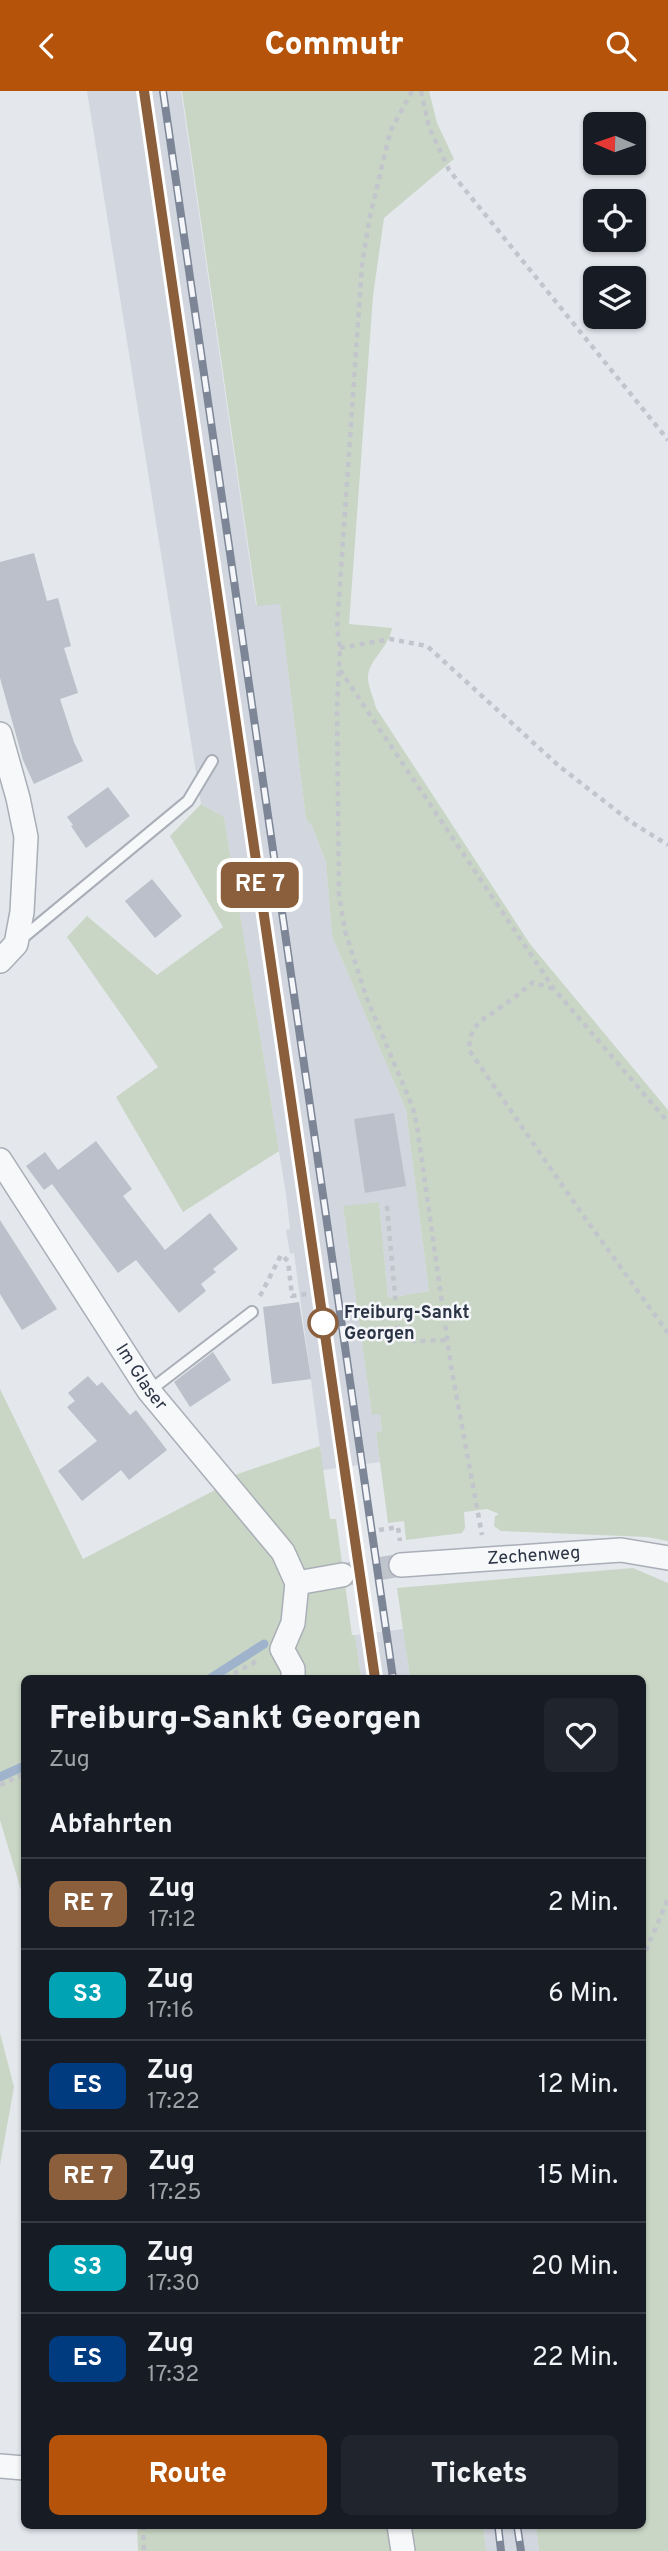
<!DOCTYPE html>
<html lang="de">
<head>
<meta charset="utf-8">
<style>
	:root { --surface:#171b24; --page:#20242c; --text:#f1f3f6; --muted:#9ea1a6; --line:#363941; --accent:#b45309 }
	body { margin:0; font-family:Overpass,sans-serif; background:var(--page); color:var(--text); height:100vh; display:flex; flex-direction:column; font-size:26px; white-space:nowrap }
	* { box-sizing:border-box; margin:0 }
	p { font-size:23px; color:var(--muted) }
	.icon { flex:none; width:38px; height:38px; fill:none; stroke:currentColor; stroke-width:2; stroke-linecap:round; stroke-linejoin:round }
	.map { position:relative; flex:1; overflow:hidden }
	.panel { position:absolute; left:21px; top:1584px; width:625px; height:854px; display:flex; flex-direction:column; background:var(--surface); border-radius:10px; box-shadow:0 2px 5px #0004 }
	.panel>* { flex:none }
	.badge { padding:0 14px; border-radius:10px; font-size:24px; line-height:46px }
	.needle { width:46px; rotate:272deg }
	.tools { position:absolute; left:583px; top:21px; display:grid; gap:14px }
	.tools a { display:grid; place-items:center; width:63px; height:63px; border-radius:10px; background:var(--surface); box-shadow:0 2px 5px #0004; font-size:35px }
	.map>.badge { position:absolute; translate:-50% -50%; box-shadow:0 0 0 4px #fff }
	h2 { padding:0 28px; font-size:26px; line-height:63px }
	.round { display:grid; place-items:center; flex:none; width:74px; height:74px; border-radius:10px; background:var(--page) }
	.head { display:flex; align-items:center; justify-content:space-between; height:119px; padding:0 28px }
	h1 { font-size:33px; font-weight:800; line-height:52px }
	.primary-button { display:flex; gap:14px; margin-top:auto; padding:14px 28px }
	.primary-button a { flex:1; height:80px; border-radius:10px; background:var(--accent); color:#fff; font-size:28px; font-weight:800; line-height:80px; text-align:center }
	.primary-button a+a { background:var(--page); color:var(--text) }
	ul { padding:0; list-style:none }
	li { display:flex; align-items:center; gap:21px; height:91px; padding:0 28px; border-top:2px solid var(--line) }
	li div { flex:1 }
	li b { display:block; font-size:26px }
	li em { font-style:normal }
	li .badge { min-width:77px; font-weight:700; text-align:center }
	header { display:flex; justify-content:space-between; align-items:center; height:91px; padding:0 28px; background:var(--accent); color:#fff; font-size:32px; font-weight:800 }
	.map>svg:first-child { display:block }
	.built { fill:#d2d6de }
	.green { fill:#c9d6c5 }
	.lines { fill:none; stroke-linecap:round; stroke-linejoin:round }
	.stream { stroke:#9fb4cc; stroke-width:9 }
	.building { fill:#bbc0ca }
	.minor-tunnel { stroke:#bfc3cb; stroke-width:23; stroke-dasharray:23 11; stroke-linecap:butt }
	.service-casing { stroke:#a9aeb7; stroke-width:14 }
	.minor-casing { stroke:#a9aeb7; stroke-width:26 }
	.path { stroke:#c2c5cb; stroke-width:4.5; stroke-dasharray:5 5; stroke-linecap:butt }
	.service { stroke:#f7f8fa; stroke-width:10 }
	.minor { stroke:#f7f8fa; stroke-width:23 }
	.rail-casing { stroke:#7d8696; stroke-width:8 }
	.rail { stroke:#f4f6f9; stroke-width:5; stroke-dasharray:16; stroke-linecap:butt }
	.line-casing { stroke:#fff; stroke-width:16 }
	.line { stroke:#8b5e3c; stroke-width:10 }
	.stop-dot { fill:#fff; stroke:#8b5e3c; stroke-width:3.5 }
	.labels { text-anchor:middle; dominant-baseline:central; stroke-width:5; stroke-linejoin:round; paint-order:stroke }
	.stop-label { font-size:18px; font-weight:bold; fill:#2b3445; stroke:#f4f6f9; text-anchor:start }
	.street-label { font-size:18px; fill:#2b3445; stroke:#f4f6f9 }
</style>
</head>
<body>
<header><svg class="icon" aria-label="back" viewBox="0 0 24 24"><path d="M15 5l-7 7 7 7"/></svg>Commutr<svg class="icon" aria-label="search" viewBox="0 0 24 24"><circle cx="10" cy="10" r="6"/><path d="M15 15l6 6"/></svg></header>
<div class="map">
<svg width="668" height="2460" viewBox="0 0 668 2460">
	<rect width="100%" height="100%" fill="#e4e7ec"/>
	<!-- built -->
	<path class="built" d="M87 0H181L256 514 280 512 306 728 312 735 326 771 332 845 406 1019 429 1200 388 1207 379 1111 343 1116 372 1323H380L382 1340 376 1341 380 1371 323 1379 294 1162 290 1163 286 1139 290 1138 286 1103 224 726 201 713Z
		M403 1538 410 1587H361L355 1544Z
		M483 2434H536L539 2460H486Z"/>
	<!-- green -->
	<path class="green" d="M182 0H429L437 32 454 68 384 127 373 205 349 533 392 537C389 557 367 570 368 588 369 598 374 608 376 617L530 853 668 1019V1450L647 1446 501 1440 494 1435 495 1425 499 1423 487 1418 464 1421 465 1437 462 1442 406 1449 404 1430 388 1432 376 1341 382 1340 380 1323 372 1324 343 1115 379 1111 388 1207 429 1200 406 1019 332 845 326 771 312 735 306 728 280 513 257 515Z
		M201 713 224 726 279 1060 183 1121 116 1006 158 976 67 846 87 825 157 884 223 836 170 745Z
		M0 1298 83 1468 215 1399 235 1384 320 1355 330 1428H336L352 1544H355L361 1587H24V1809L0 1729Z
		M633 1477 668 1492V2460H539L536 2434H642V1587H410L397 1497Z
		M0 1942 14 1996 0 2074Z
		M137 2434H483L486 2460H138Z"/>
	<g class="lines">
		<!-- stream -->
		<path class="stream" d="M211 1587 264 1553
			M0 1686 24 1675"/>
	</g>
	<!-- building -->
	<path class="building" d="M34 462 47 510 58 507 71 555 64 557 78 602 60 608 74 651 83 670 34 693 23 669 0 587V471Z
		M108 696 130 725 86 757 71 735 73 734 67 726Z
		M152 788 182 825 155 847 125 810Z
		M394 1022 406 1095 365 1102 354 1028Z
		M96 1050 132 1098 123 1105 165 1159 210 1122 238 1158 213 1178 216 1181 201 1193 206 1200 179 1222 136 1169 118 1182 52 1093 44 1099 26 1075 45 1061 58 1079Z
		M0 1129 57 1218 22 1239 0 1203Z
		M299 1211 311 1288 272 1293 263 1216Z
		M213 1261 231 1289 190 1316 174 1291Z
		M88 1285 97 1295 102 1291 130 1324 136 1319 167 1359 129 1389 121 1379 82 1410 58 1380 97 1350 67 1316 75 1310 68 1302Z"/>
	<g class="lines">
		<!-- minor-tunnel -->
		<path class="minor-tunnel" d="M342 1484 401 1474"/>
		<defs>
			<path id="service" d="M20 849 188 710 212 670
				M149 1300 252 1221"/>
			<g id="minor">
				<path d="M0 643 18 707 26 746 22 821 16 853 0 870"/>
				<path id="s1" d="M0 1069 149 1300 283 1461 297 1492"/>
				<path id="s2" d="M401 1474 621 1459 668 1467"/>
				<path d="M297 1492 342 1484"/>
				<path d="M293 1587V1578L282 1558 293 1532 297 1492"/>
				<path d="M0 2375 24 2377"/>
				<path d="M399 2434 403 2460"/>
			</g>
		</defs>
		<!-- service casing -->
		<use href="#service" class="service-casing"/>
		<!-- minor casing -->
		<use href="#minor" class="minor-casing"/>
		<!-- path -->
		<path class="path" d="M412 0 390 41 369 130 362 174 337 536 340 557 337 615 339 804 345 840 367 908 413 1017 417 1035 451 1275 482 1444
			M421 0 429 36 449 79 668 349
			M340 557 390 548 427 555 559 675 631 731 668 754
			M340 579 554 898 668 1031
			M553 898 533 891C522 900 512 909 501 916 482 929 470 933 469 959L580 1120 668 1242
			M387 1115 398 1238 414 1250 448 1249
			M260 1205 281 1164 288 1170 292 1205 313 1202
			M379 1439 398 1436 400 1450
			M225 1587 259 1569
			M0 1694 24 1683
			M642 1869 668 1808
			M642 2012 643 2014
			M143 2434 144 2460"/>
		<!-- service -->
		<use href="#service" class="service"/>
		<!-- minor -->
		<use href="#minor" class="minor"/>
		<defs>
			<path id="rail" d="M144 0 375 1587
				M163 0 393 1587
				M498 2434 501 2460
				M517 2434 521 2460"/>
		</defs>
		<!-- rail casing -->
		<use href="#rail" class="rail-casing"/>
		<!-- rail -->
		<use href="#rail" class="rail"/>
	</g>
	<g class="lines">
		<defs>
			<path id="line" d="M144 0 375 1587"/>
		</defs>
		<!-- line casing -->
		<use href="#line" class="line-casing"/>
		<!-- line -->
		<use href="#line" class="line"/>
	</g>
	<!-- markers -->
	<circle class="stop-dot" cx="323" cy="1232" r="14"/>
	<g class="labels">
		<!-- stop labels -->
		<g class="stop-label">
			<text x="344" y="1222">Freiburg-Sankt<tspan x="344" dy="21">Georgen</tspan></text>
		</g>
		<!-- street labels -->
		<g class="street-label">
			<text stroke="none"><textPath href="#s1" startOffset="259">Im Glaser</textPath></text>
			<text stroke="none"><textPath href="#s2" startOffset="133">Zechenweg</textPath></text>
		</g>
	</g>
</svg>
<div class="tools">
<a><svg class="needle" viewBox="-14 -14 28 28"><path d="M0-13l5 13h-10z" fill="#e53935"/><path d="M0 13l5-13h-10z" fill="#9ea1a6"/></svg></a>
<a><svg class="icon" aria-label="locate" viewBox="0 0 24 24"><circle cx="12" cy="12" r="6"/><path d="M12 2v4M12 18v4M2 12h4M18 12h4"/></svg></a>
<a><svg class="icon" aria-label="layers" viewBox="0 0 24 24"><path d="M12 4l9 5-9 5-9-5zM3 14l9 5 9-5"/></svg></a>
</div>
<b class="badge" style="left:260px;top:794px;background:#8b5e3c;color:#fff">RE 7</b>
<section class="panel">
<div class="head"><div><h1>Freiburg-Sankt Georgen</h1><p>Zug</p></div><a class="round"><svg class="icon" aria-label="heart" viewBox="0 0 24 24"><path d="M12 20l-8-8c-3-5 5-10 8-4 3-6 11-1 8 4z"/></svg></a></div>
<h2>Abfahrten</h2>
<ul>
<li><span class="badge" style="background:#8b5e3c;color:#fff">RE 7</span><div><b>Zug</b><p>17:12</p></div><em>2 Min.</em></li>
<li><span class="badge" style="background:#00a3b4;color:#fff">S3</span><div><b>Zug</b><p>17:16</p></div><em>6 Min.</em></li>
<li><span class="badge" style="background:#003b80;color:#fff">ES</span><div><b>Zug</b><p>17:22</p></div><em>12 Min.</em></li>
<li><span class="badge" style="background:#8b5e3c;color:#fff">RE 7</span><div><b>Zug</b><p>17:25</p></div><em>15 Min.</em></li>
<li><span class="badge" style="background:#00a3b4;color:#fff">S3</span><div><b>Zug</b><p>17:30</p></div><em>20 Min.</em></li>
<li><span class="badge" style="background:#003b80;color:#fff">ES</span><div><b>Zug</b><p>17:32</p></div><em>22 Min.</em></li>
</ul>
<div class="primary-button"><a>Route</a><a>Tickets</a></div>
</section>
</div>
</body>
</html>
